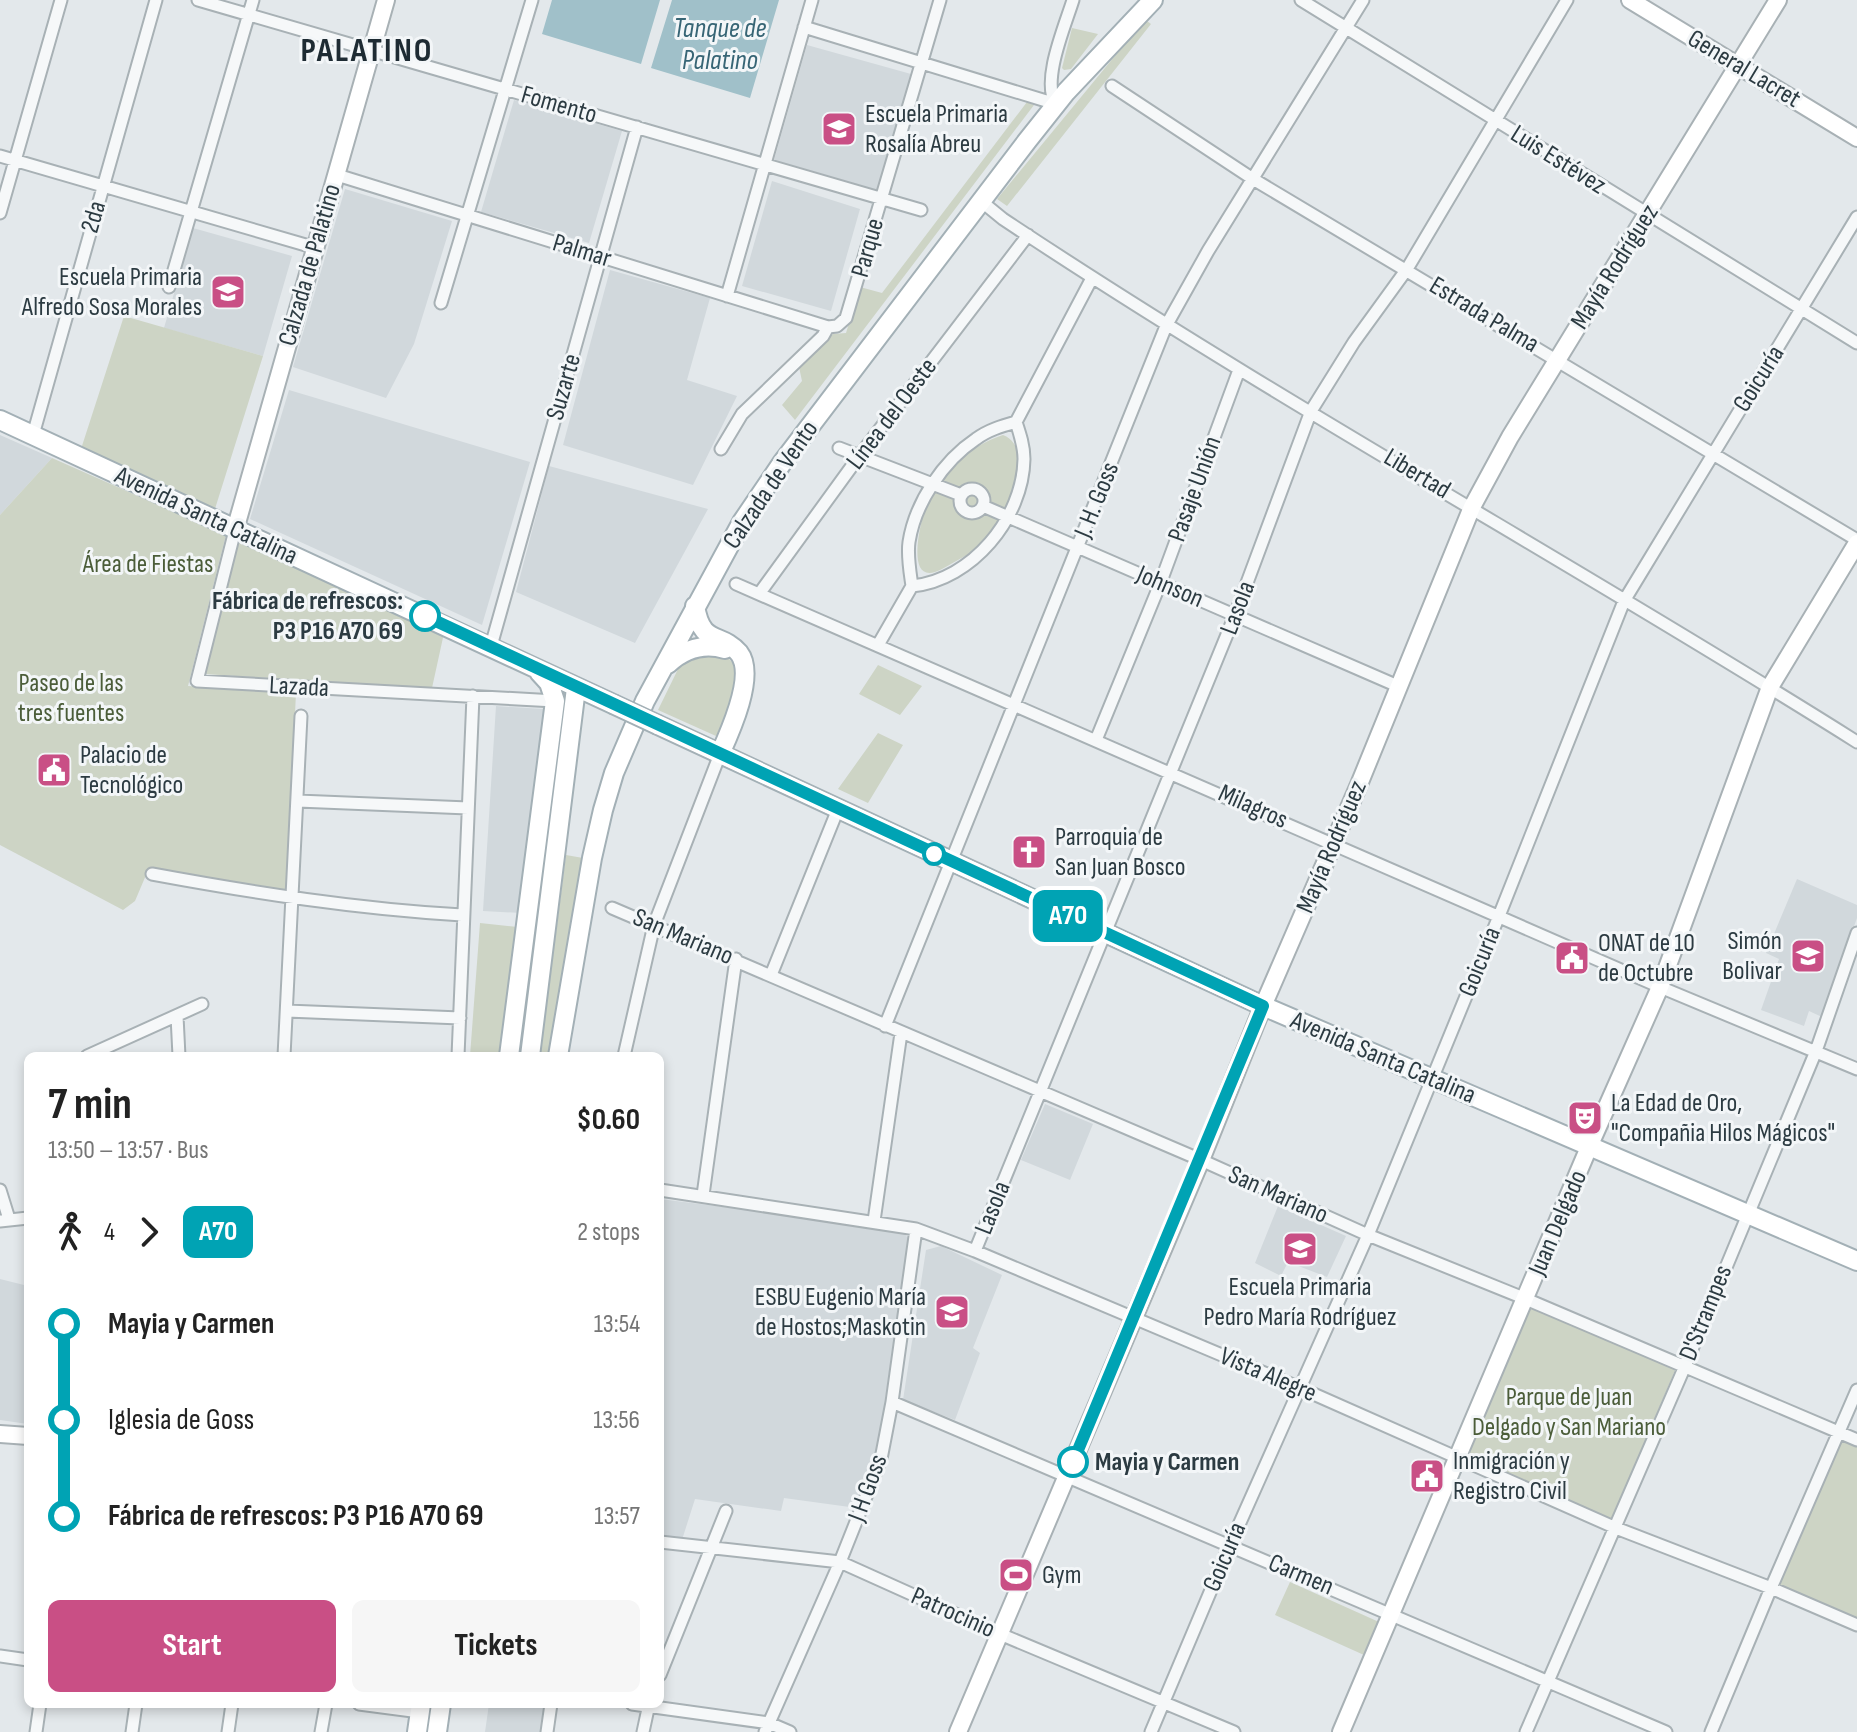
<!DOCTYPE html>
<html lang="en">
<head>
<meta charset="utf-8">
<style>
	:root { --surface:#fff; --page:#f6f6f6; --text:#222; --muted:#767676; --accent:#c94f85 }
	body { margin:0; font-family:"Sofia Sans Condensed",sans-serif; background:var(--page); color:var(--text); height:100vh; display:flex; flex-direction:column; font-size:30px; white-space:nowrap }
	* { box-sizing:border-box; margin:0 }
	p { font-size:26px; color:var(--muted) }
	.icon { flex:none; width:44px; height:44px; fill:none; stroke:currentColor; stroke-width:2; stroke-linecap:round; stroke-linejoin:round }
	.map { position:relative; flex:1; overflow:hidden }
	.side { position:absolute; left:24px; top:1052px; width:640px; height:656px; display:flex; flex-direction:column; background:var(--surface); border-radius:12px; box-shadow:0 4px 12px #0003 }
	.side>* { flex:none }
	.badge { padding:0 16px; border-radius:12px; font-size:28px; line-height:52px }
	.map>.badge { position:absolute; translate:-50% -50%; box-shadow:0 0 0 4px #fff }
	.legs { display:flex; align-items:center; gap:12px; height:88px; padding:0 24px; font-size:26px }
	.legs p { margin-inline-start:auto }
	.headline { display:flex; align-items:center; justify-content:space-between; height:136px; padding:0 24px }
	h1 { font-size:44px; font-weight:700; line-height:60px }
	.action { display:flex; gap:16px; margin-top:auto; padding:16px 24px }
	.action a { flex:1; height:92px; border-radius:12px; background:var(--accent); color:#fff; font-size:32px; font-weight:700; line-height:92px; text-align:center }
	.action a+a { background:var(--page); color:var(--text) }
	ul { padding:0 24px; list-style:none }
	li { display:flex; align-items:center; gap:28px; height:96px; font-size:30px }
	li i { display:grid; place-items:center; width:12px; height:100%; margin:0 10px; background:currentColor }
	li i::after { content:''; width:20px; height:20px; margin:-10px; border:6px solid; border-radius:50%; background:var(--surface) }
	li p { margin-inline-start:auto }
	li:first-child i { background:linear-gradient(#0000 50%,currentColor 0) }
	li:last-child i { background:linear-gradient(currentColor 50%,#0000 0) }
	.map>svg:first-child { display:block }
	.built { fill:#d1d8dc }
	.green { fill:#cdd4c5 }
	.water { fill:#a0c0c9 }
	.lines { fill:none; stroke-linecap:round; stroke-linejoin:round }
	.street-casing { stroke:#a8b1b5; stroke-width:15 }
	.secondary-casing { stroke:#a8b1b5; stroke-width:20 }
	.primary-casing { stroke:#a3b0b6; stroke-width:22 }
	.street { stroke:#f6f8f9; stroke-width:11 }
	.secondary { stroke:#fff; stroke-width:16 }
	.primary { stroke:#fff; stroke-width:18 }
	.primary-bridge-casing { stroke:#a3b0b6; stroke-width:22; stroke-linecap:butt }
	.primary-bridge { stroke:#fff; stroke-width:18 }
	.line-1-casing { stroke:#fff; stroke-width:18 }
	.line-1 { stroke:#00a3b4; stroke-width:12 }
	.stop-1-dot { fill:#fff; stroke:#00a3b4; stroke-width:4 }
	.labels { text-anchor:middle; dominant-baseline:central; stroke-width:6; stroke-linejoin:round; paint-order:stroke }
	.street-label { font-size:26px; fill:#2c3b42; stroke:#f3f6f8 }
	.poi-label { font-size:26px; fill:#2c3b42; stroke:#f3f6f8; text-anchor:start }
	.park-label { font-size:26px; fill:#4b5d39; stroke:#f3f6f8 }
	.stop-label { font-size:26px; font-weight:bold; fill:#2c3b42; stroke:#f3f6f8; text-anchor:end }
	.water-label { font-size:28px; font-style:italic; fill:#376575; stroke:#f3f6f8 }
	.district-label { font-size:34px; font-weight:bold; letter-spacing:2px; fill:#1e2b33; stroke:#f3f6f8 }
</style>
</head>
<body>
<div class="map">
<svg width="1857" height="1732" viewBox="0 0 1857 1732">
	<rect width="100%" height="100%" fill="#e3e8eb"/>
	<!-- built -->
	<path class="built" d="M807 45 911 74 877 190 774 160Z
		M514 100 622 131 589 243 481 212Z
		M772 181 860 209 831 311 742 286Z
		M345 189 452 221 414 344 386 398 293 367Z
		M193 228 292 256 263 356 164 328Z
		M610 270 710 298 687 380 737 396 693 485 563 445Z
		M289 390 530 462 482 625 250 519Z
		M0 435 52 458 0 515Z
		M549 466 708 509 635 643 516 592Z
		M496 706 544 709 548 714 522 913 483 911Z
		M1797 879 1857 905V918L1822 1017 1809 1011 1804 1026 1761 1010 1779 959 1766 953Z
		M1045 1104 1093 1124 1070 1180 1021 1160Z
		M660 1199 900 1229 908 1238 877 1457 857 1508 784 1498 781 1511 695 1499 681 1543 660 1541Z
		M1278 1206 1346 1236 1327 1277 1288 1262 1281 1276 1255 1263Z
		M941 1246 1002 1275 973 1348 980 1353 955 1420 903 1400 926 1250Z
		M0 1279 28 1286V1424L0 1420Z
		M489 1704H544L540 1732H485Z"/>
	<!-- green -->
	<path class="green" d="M1147 21 1151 24 1007 206 997 199 1128 40Z
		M1072 28 1098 34 1071 69 1064 70 1062 68Z
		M1027 102 1034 105 795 420 782 405 802 381 799 367 833 334 846 333 860 287 882 293Z
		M124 316 263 356 214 512 81 449Z
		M1003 435C1038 448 1004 518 988 538 977 551 956 561 942 569 905 589 919 528 925 509 936 477 970 445 1003 435Z
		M52 458 226 535 188 686 296 692 287 893 149 868 135 901 123 910 0 845V515Z
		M238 540 444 633 432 688 204 674Z
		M694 655H724C729 659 735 663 737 670 744 687 729 724 716 736L658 710 680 665Z
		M878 665 922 686 900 715 859 694Z
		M563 726 525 1056H519L561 733Z
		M878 733 903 745 868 803 838 789Z
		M566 855 583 858 554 1033 547 1056H540Z
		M480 923 518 927 502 1056H470Z
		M1527 1305 1676 1368 1612 1519 1463 1456Z
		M1838 1432 1857 1440V1625L1771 1588Z
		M1290 1582 1379 1622 1364 1655 1275 1615Z"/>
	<!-- water -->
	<path class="water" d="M552 0H660L641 64 542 34Z
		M672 0H779L750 98 651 68Z"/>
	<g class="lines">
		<defs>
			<path id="street" d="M198 0 921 210
				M1301 0 1857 343
				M804 27 1056 104
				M1112 86 1253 179 1857 540
				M1056 104C1041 81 1065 26 1073 0
				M0 156 316 248
				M337 175 828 327
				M981 201 1003 219C1281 404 1575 564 1857 742
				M0 213 61 0
				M169 287 253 0
				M727 296 812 0
				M441 303 532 0
				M33 435 156 0
				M839 448 961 495
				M721 449 742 414 823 336 828 327 837 326 846 318 940 0
				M960 501a12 12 0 1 1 24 0a12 12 0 1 1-24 0Z
				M983 506 1400 687
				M235 530 197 681 555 701
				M736 584 1660 987 1857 1069
				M912 586C910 572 907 556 909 542 915 503 943 461 976 439 988 430 1002 426 1016 422
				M759 594 860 455 1028 235
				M878 645 912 586C972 580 1023 518 1024 459 1024 446 1020 434 1016 422L1092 278
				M491 646 637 127
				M1096 740 1160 584 1239 370
				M298 801 468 808
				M152 874C255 893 357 909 462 915
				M612 908 1201 1160 1368 1235 1526 1299 1857 1440
				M771 975 838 809
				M287 1011 460 1018
				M177 1016 179 1056
				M885 1026 1166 326 1208 251 1363 0
				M87 1056 202 1004
				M284 1056 301 716
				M458 1056 473 696
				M624 1056 654 925 720 754
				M0 1190 9 1219
				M660 1190 916 1229 975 1251 1300 1388 1616 1528 1771 1588 1857 1625
				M703 1195 736 959
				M0 1221 28 1218
				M874 1221 901 1033
				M975 1251 1235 615 1311 411 1354 342 1407 269 1567 0
				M892 1402 1666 1732
				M660 1542 840 1562 1000 1634 1234 1732
				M0 1656 28 1660
				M660 1675 726 1511
				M359 1704 420 1712
				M632 1704 769 1723 790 1732
				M36 1732 40 1704
				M132 1732 136 1704
				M228 1732 232 1704
				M321 1732 326 1704
				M547 1732 551 1704
				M643 1732 649 1704
				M765 1732 840 1562 881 1459 892 1402 916 1229
				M1151 1732 1230 1545 1368 1235 1499 916 1624 601 1857 217
				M1526 1732 1685 1366 1816 1051 1857 933
				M1711 1732 1771 1588 1857 1390"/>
			<path id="secondary" d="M1630 0 1857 138
				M235 530 386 0
				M0 1434 28 1436
				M958 1732 1201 1160 1263 1006 1358 787 1472 507 1510 437 1778 0
				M1341 1732 1589 1147 1660 987 1770 687 1857 543"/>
			<path id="primary" d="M0 420 613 704
				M695 606C702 647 720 631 739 653 756 675 730 732 720 754
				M668 664C684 649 704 643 725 649
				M658 725 1263 1006 1857 1261
				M509 1056 555 701 549 683 539 672
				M530 1056 576 688
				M558 1056 592 858 603 810 614 773 645 701 742 522 782 463 1027 141 1066 92 1153 0
				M417 1732 421 1704
				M437 1732 441 1704"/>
		</defs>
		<!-- street casing -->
		<use href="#street" class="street-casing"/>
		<!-- secondary casing -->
		<use href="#secondary" class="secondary-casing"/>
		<!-- primary casing -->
		<use href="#primary" class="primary-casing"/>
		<!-- street -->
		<use href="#street" class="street"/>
		<!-- secondary -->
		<use href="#secondary" class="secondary"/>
		<!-- primary -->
		<use href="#primary" class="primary"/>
		<defs>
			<path id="primary-bridge" d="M613 704 658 725"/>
		</defs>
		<!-- primary-bridge casing -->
		<use href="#primary-bridge" class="primary-bridge-casing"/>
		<!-- primary-bridge -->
		<use href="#primary-bridge" class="primary-bridge"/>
	</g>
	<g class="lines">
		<defs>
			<path id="line-1" d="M425 616 1263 1006 1073 1462"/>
		</defs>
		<!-- line-1 casing -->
		<use href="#line-1" class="line-1-casing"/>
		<!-- line-1 -->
		<use href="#line-1" class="line-1"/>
	</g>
	<!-- icons -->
	<defs>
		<symbol id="school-square" viewBox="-11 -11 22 22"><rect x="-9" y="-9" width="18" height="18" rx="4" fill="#c94f85" stroke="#f3f6f8"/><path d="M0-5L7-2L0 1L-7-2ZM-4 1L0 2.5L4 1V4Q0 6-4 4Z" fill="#fff"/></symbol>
		<symbol id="civic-square" viewBox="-11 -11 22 22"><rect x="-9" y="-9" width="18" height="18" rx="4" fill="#c94f85" stroke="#f3f6f8"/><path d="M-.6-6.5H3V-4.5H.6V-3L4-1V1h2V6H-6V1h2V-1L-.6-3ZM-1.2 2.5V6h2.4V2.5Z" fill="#fff"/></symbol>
		<symbol id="church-square" viewBox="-11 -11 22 22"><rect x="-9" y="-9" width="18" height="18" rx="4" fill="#c94f85" stroke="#f3f6f8"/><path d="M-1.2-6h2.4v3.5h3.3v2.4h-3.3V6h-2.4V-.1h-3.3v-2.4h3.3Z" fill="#fff"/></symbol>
		<symbol id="theatre-square" viewBox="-11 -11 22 22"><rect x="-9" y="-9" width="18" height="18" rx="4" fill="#c94f85" stroke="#f3f6f8"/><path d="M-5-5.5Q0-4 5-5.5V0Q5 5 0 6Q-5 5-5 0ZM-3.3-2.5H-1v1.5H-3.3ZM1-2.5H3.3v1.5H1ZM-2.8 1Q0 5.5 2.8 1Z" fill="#fff"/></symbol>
		<symbol id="stadium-square" viewBox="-11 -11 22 22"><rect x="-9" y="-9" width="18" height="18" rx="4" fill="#c94f85" stroke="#f3f6f8"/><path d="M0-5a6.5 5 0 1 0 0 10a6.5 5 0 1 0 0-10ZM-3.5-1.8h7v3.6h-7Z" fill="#fff"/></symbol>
	</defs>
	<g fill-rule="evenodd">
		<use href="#school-square" x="819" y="109" width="40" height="40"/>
		<use href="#school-square" x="208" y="272" width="40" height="40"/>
		<use href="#civic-square" x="34" y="750" width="40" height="40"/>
		<use href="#church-square" x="1009" y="832" width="40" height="40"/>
		<use href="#school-square" x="1788" y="936" width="40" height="40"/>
		<use href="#civic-square" x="1552" y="938" width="40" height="40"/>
		<use href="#theatre-square" x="1565" y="1098" width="40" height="40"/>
		<use href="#school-square" x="1280" y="1229" width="40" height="40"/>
		<use href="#school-square" x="932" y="1292" width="40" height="40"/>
		<use href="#civic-square" x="1407" y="1456" width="40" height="40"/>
		<use href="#stadium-square" x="996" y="1555" width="40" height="40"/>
	</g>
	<!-- markers -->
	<g class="stop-1-dot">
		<circle cx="425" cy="616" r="14"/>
		<circle cx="934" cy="854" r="10"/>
		<circle cx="1073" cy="1462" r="14"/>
	</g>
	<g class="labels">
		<!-- street labels -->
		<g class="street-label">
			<text transform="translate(1744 69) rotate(31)">General Lacret</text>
			<text transform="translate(559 105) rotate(16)">Fomento</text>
			<text transform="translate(1558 160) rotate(32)">Luis Estévez</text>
			<text transform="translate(94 217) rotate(-74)">2da</text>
			<text transform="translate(868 248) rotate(-74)">Parque</text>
			<text transform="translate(582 251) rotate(17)">Palmar</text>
			<text transform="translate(310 265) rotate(-74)">Calzada de Palatino</text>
			<text transform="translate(1615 267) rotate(-58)">Mayía Rodríguez</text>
			<text transform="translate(1484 315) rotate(31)">Estrada Palma</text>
			<text transform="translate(1759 379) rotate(-58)">Goicuría</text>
			<text transform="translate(564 387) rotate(-74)">Suzarte</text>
			<text transform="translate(892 414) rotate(-53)">Línea del Oeste</text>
			<text transform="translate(1417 474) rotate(31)">Libertad</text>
			<text transform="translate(771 485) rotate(-56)">Calzada de Vento</text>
			<text transform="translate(1195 489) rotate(-70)">Pasaje Unión</text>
			<text transform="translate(1097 500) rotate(-68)">J. H. Goss</text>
			<text transform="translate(206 516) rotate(25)">Avenida Santa Catalina</text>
			<text transform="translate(1170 587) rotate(23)">Johnson</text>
			<text transform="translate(1238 608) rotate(-69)">Lasola</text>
			<text transform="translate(299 687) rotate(3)">Lazada</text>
			<text transform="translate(1253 807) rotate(24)">Milagros</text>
			<text transform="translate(1332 847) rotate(-67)">Mayía Rodríguez</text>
			<text transform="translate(683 937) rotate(23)">San Mariano</text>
			<text transform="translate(1480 962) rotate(-68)">Goicuría</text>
			<text transform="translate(1383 1058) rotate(23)">Avenida Santa Catalina</text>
			<text transform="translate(1278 1195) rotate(24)">San Mariano</text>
			<text transform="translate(993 1208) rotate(-68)">Lasola</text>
			<text transform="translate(1558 1223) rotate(-67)">Juan Delgado</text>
			<text transform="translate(1706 1313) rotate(-68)">D'Strampes</text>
			<text transform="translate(1268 1375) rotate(23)">Vista Alegre</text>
			<text transform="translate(868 1488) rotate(-70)">J H Goss</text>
			<text transform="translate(1225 1557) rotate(-67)">Goicuría</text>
			<text transform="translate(1301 1575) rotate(23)">Carmen</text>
			<text transform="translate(953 1613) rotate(24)">Patrocinio</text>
		</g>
		<!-- poi labels -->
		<g class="poi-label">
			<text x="865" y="114">Escuela Primaria<tspan x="865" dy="30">Rosalía Abreu</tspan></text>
			<text x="202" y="277" text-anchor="end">Escuela Primaria<tspan x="202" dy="30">Alfredo Sosa Morales</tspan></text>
			<text x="80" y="755">Palacio de<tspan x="80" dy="30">Tecnológico</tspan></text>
			<text x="1055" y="837">Parroquia de<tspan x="1055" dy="30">San Juan Bosco</tspan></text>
			<text x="1782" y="941" text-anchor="end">Simón<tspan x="1782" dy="30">Bolivar</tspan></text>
			<text x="1598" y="943">ONAT de 10<tspan x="1598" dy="30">de Octubre</tspan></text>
			<text x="1611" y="1103">La Edad de Oro,<tspan x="1611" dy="30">"Compañia Hilos Mágicos"</tspan></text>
			<text x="1300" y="1287" text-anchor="middle">Escuela Primaria<tspan x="1300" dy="30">Pedro María Rodríguez</tspan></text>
			<text x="926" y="1297" text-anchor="end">ESBU Eugenio María<tspan x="926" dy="30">de Hostos;Maskotin</tspan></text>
			<text x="1453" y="1461">Inmigración y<tspan x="1453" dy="30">Registro Civil</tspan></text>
			<text x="1042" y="1575">Gym</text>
		</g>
		<!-- park labels -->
		<g class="park-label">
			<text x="148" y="564">Área de Fiestas</text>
			<text x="71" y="683">Paseo de las<tspan x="71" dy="30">tres fuentes</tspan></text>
			<text x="1569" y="1397">Parque de Juan<tspan x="1569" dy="30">Delgado y San Mariano</tspan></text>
		</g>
		<!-- stop labels -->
		<g class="stop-label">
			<text x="403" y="601">Fábrica de refrescos:<tspan x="403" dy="30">P3 P16 A70 69</tspan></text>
			<text x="1095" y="1462" text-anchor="start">Mayia y Carmen</text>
		</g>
		<!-- water labels -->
		<g class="water-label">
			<text x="720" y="28">Tanque de<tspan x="720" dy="32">Palatino</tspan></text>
		</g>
		<!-- district labels -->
		<g class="district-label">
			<text x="367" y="50">PALATINO</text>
		</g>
	</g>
</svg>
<b class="badge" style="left:1068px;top:916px;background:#00a3b4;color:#fff">A70</b>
<section class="side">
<div class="headline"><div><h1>7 min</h1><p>13:50 – 13:57 · Bus</p></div><b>$0.60</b></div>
<div class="legs"><svg class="icon" aria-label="walk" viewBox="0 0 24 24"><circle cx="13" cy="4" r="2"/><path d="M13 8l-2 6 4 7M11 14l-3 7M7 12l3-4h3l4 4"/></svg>4<svg class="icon" aria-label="forward" viewBox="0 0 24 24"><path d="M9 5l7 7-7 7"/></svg><b class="badge" style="background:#00a3b4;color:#fff">A70</b><p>2 stops</p></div>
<ul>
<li><i style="color:#00a3b4"></i><b>Mayia y Carmen</b><p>13:54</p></li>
<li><i style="color:#00a3b4"></i><span>Iglesia de Goss</span><p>13:56</p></li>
<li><i style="color:#00a3b4"></i><b>Fábrica de refrescos: P3 P16 A70 69</b><p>13:57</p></li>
</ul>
<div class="action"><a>Start</a><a>Tickets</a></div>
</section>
</div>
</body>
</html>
